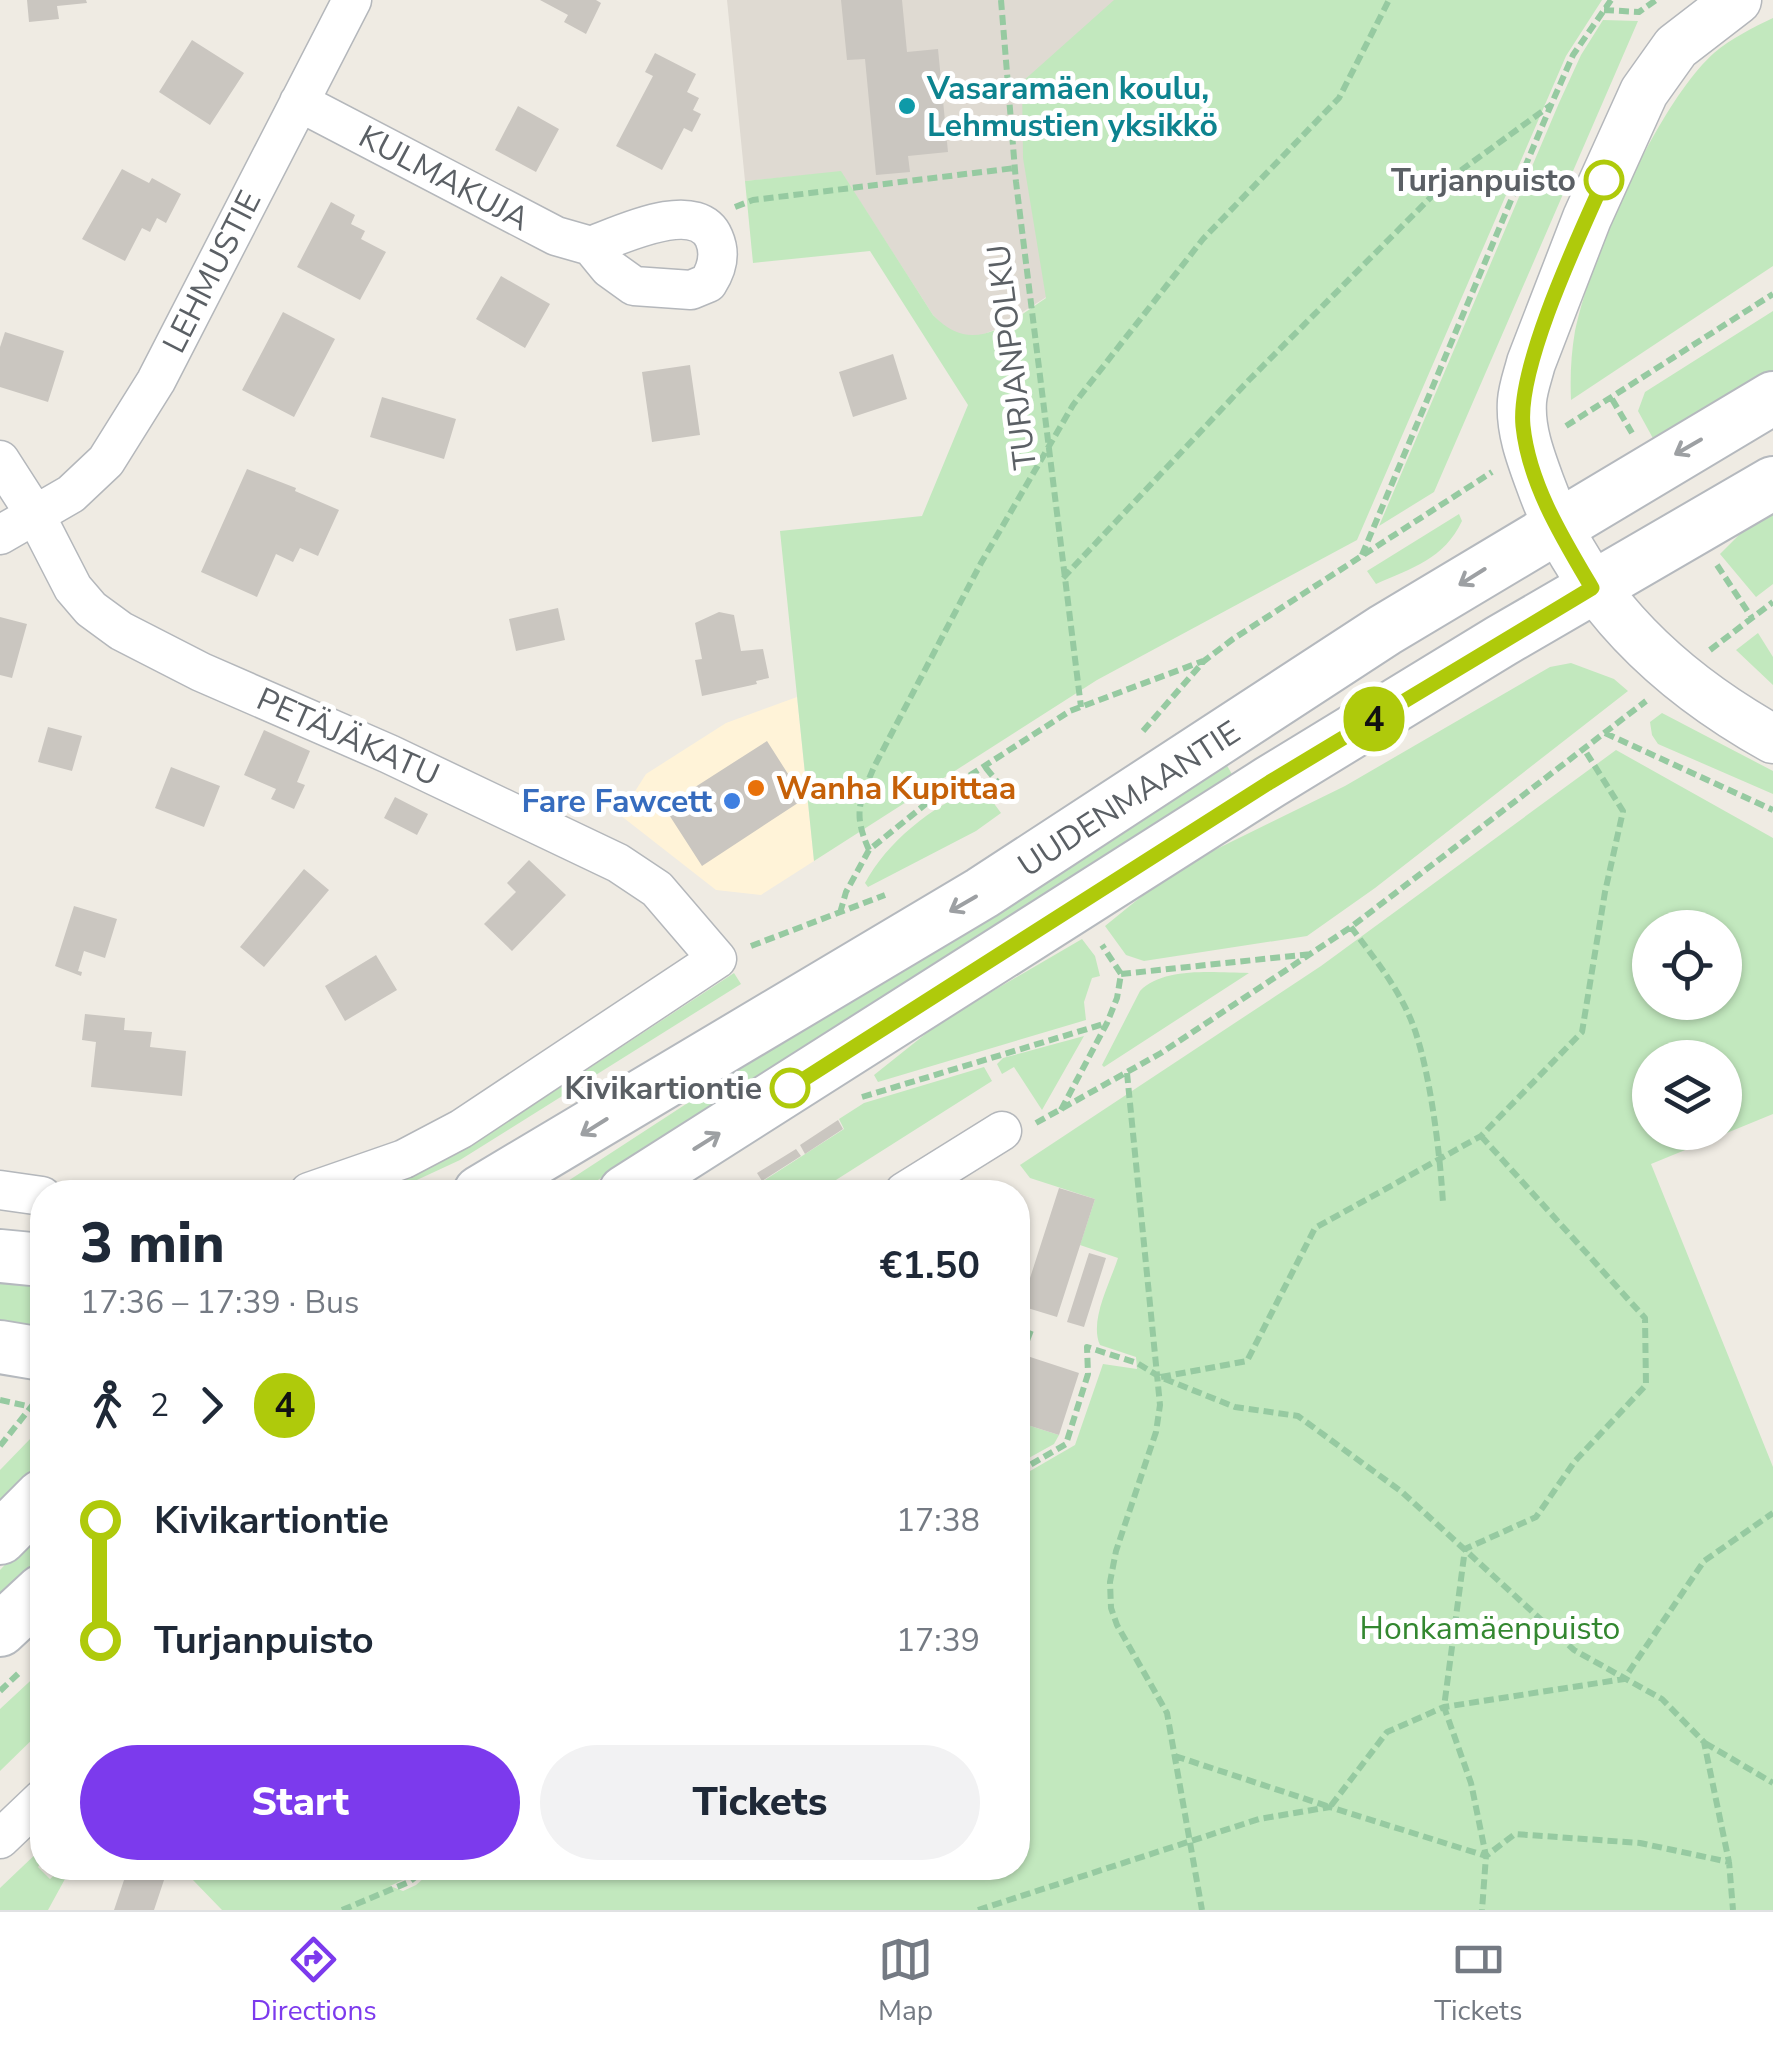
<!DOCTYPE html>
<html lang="en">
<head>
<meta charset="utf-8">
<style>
	:root { --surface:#fff; --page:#f2f2f3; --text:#1f2937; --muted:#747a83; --line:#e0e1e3; --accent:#7c3aed }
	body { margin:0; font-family:"Nunito Sans",sans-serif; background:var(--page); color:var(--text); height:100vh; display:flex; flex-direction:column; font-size:38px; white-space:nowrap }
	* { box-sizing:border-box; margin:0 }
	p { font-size:32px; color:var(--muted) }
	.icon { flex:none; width:55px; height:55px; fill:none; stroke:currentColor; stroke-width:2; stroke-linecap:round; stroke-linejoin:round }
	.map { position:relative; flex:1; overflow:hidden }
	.drawer { position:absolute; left:30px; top:1180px; width:1000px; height:700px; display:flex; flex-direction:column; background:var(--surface); border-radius:40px; box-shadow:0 2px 8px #0004 }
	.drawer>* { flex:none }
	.badge { padding:0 20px; border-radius:32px; font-size:35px; line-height:65px }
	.buttons { position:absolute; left:1632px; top:910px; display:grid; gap:20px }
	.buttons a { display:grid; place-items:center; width:110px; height:110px; border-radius:50%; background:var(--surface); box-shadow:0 2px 8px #0004; font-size:50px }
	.map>.badge { position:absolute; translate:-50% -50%; box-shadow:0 0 0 5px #fff }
	.legs { display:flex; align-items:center; gap:15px; height:110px; padding:0 50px; font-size:32px }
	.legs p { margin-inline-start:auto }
	.head { display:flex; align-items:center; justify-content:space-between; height:170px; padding:0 50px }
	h1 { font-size:55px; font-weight:800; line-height:75px }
	.cta { display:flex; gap:20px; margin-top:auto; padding:20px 50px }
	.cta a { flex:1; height:115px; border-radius:60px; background:var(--accent); color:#fff; font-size:40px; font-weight:800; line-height:115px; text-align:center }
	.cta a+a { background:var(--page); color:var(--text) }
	ul { padding:0 50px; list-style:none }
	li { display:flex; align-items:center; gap:35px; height:120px; font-size:38px }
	li i { display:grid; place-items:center; width:15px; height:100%; margin:0 12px; background:currentColor }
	li i::after { content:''; width:25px; height:25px; margin:-12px; border:8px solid; border-radius:50%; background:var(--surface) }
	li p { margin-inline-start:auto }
	li:first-child i { background:linear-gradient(#0000 50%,currentColor 0) }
	li:last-child i { background:linear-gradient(currentColor 50%,#0000 0) }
	.tabs { display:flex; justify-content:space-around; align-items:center; height:140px; border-top:2px solid var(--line); background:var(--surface); font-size:28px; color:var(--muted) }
	.tabs a { display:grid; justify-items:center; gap:5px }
	.tabs .current { color:var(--accent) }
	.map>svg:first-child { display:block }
	.commercial { fill:#fff3d8 }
	.education { fill:#dfdad2 }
	.green { fill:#c2e8be; fill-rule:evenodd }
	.building { fill:#cac6c0 }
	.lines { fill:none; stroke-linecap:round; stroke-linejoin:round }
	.minor-casing { stroke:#b4b7bb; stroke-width:41 }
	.tertiary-casing { stroke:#b4b7bb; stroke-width:51 }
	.secondary-casing { stroke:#b5b9be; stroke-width:56 }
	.path { stroke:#96caa1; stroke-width:6; stroke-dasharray:10 5; stroke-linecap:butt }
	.minor { stroke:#fff; stroke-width:38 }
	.tertiary { stroke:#fff; stroke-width:48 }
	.secondary { stroke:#fff; stroke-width:52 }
	.oneway { stroke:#9da0a3 }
	.line-1-casing { stroke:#fff; stroke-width:22 }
	.line-1 { stroke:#afca0b; stroke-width:15 }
	.culture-dot { fill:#0f9aa8; stroke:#fff; stroke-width:4 }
	.stop-1-dot { fill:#fff; stroke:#afca0b; stroke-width:5 }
	.food-dot { fill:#e8710a; stroke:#fff; stroke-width:4 }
	.shop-dot { fill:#3f7fe0; stroke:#fff; stroke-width:4 }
	.labels { text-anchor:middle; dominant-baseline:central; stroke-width:10; stroke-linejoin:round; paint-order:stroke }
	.culture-label { font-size:32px; font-weight:bold; fill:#0d838f; stroke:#fff; text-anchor:start }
	.street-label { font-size:32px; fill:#5b6065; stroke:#fff }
	.stop-label { font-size:32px; font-weight:bold; fill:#5b6065; stroke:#fff; text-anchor:end }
	.food-label { font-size:32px; font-weight:bold; fill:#c56008; stroke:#fff; text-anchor:start }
	.shop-label { font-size:32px; font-weight:bold; fill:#366cbe; stroke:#fff; text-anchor:end }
	.park-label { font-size:32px; fill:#338730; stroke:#fff }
</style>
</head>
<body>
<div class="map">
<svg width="1773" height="1910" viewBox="0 0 1773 1910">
	<rect width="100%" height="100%" fill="#efebe3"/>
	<!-- commercial -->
	<path class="commercial" d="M797 697 814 861 761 895 716 890 620 815 646 774 726 723Z"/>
	<!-- education -->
	<path class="education" d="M727 0H1350L1264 159 996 329 980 336 963 337 946 329 933 315 841 172 745 181Z"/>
	<!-- green -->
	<path class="green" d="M1114 0H1602L1566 56 1357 540 1097 680 814 861 780 531 922 516 968 405 870 251 753 263 745 181 841 171 933 315C973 357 1007 324 1046 298L1023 158 1022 82Z
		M1773 18V266L1571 400C1570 377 1571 354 1575 331 1590 258 1658 103 1714 53 1732 38 1752 28 1773 18Z
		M1603 20 1638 21 1434 492 1379 526 1559 103 1581 55Z
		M1773 311V376L1655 442 1638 411 1645 392Z
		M1773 509V584L1756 597 1720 554 1754 520Z
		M1459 514 1462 521C1444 559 1412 568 1376 584L1367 571Z
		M1758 633 1773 657V685L1736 650Z
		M1571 663 1614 679 1628 691 1375 888 1307 936 1144 961 1126 955 1105 926 1174 870 1345 786 1550 667Z
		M1662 713 1773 771V794L1658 744 1652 735 1650 722Z
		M1616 750 1773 838V1114L1651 1164 1773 1467V1910H222L191 1878 167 1870 420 1868 413 1875 390 1886 403 1891 416 1885 435 1868H1018V1478L1075 1445 1103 1364 1137 1369 1136 1357 1100 1345C1089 1321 1110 1283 1118 1258L1080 1245 1095 1199 1030 1178 1020 1165 1321 966ZM1650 928H1725V1002H1650ZM1650 1058H1725V1132H1650Z
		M1225 762 1233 776 579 1192H551L835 1007Z
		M974 789 990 798 1001 813 976 831 868 887 865 883C887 842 931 807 974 789Z
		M1082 939 1095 956 1100 976 1092 978 1084 1002 1086 1020 878 1082 874 1075 943 1020Z
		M734 973 741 984 460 1160 391 1192H363L453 1152 515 1117Z
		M1249 973 1104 1067 1102 1065 1140 991C1164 966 1217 973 1249 973Z
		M1084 1036 1042 1110 1014 1067 1002 1074 997 1064 1003 1058Z
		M984 1067 992 1081 817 1192H746L844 1129 839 1119 864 1103Z
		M0 1279 42 1282V1331L0 1324Z
		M1018 1422 1059 1435 1054 1444 1018 1464Z
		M31 1438 42 1440V1464L0 1509V1470Z
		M42 1526V1564L0 1602V1570Z
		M42 1670V1730L0 1771V1709Z
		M42 1848V1861L38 1867 50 1879 62 1868H71L48 1910H0V1888Z"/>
	<!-- building -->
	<path class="building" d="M27 0H86L87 3 57 6 59 19 29 22Z
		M540 0H596L601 3 586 34 564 22 568 15Z
		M841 0H902L907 52 938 49 948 152 908 156 910 172 876 175 865 59 847 60Z
		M192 40 244 73 210 125 159 92Z
		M655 53 696 74 687 92 699 98 693 110 701 114 692 132 684 128 662 170 616 146 653 76 645 72Z
		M518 106 559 129 536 172 495 150Z
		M122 169 149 183 152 178 181 194 166 223 157 218 150 232 142 228 125 261 82 239Z
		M331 202 355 215 351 224 365 231 361 239 386 252 360 300 297 267Z
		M501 276 550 304 525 348 476 319Z
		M283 312 335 339 294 417 242 390Z
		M5 332 64 351 48 402 0 387V347Z
		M893 354 907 399 853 417 839 372Z
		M690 365 700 435 652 442 642 372Z
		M382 397 456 419 444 459 370 437Z
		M247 469 296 488 295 491 339 510 318 556 300 548 293 562 276 554 257 597 201 572Z
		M558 608 565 640 516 651 509 619Z
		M719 612 734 615 741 651 763 649 769 678 756 681 757 684 702 696 695 660 702 659 695 623Z
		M0 617 27 624 12 678 0 675Z
		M48 727 82 736 72 771 38 762Z
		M264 730 310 751 297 782 305 785 294 809 271 799 276 789 244 775Z
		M767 741 804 799 702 866 664 807Z
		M171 767 220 786 204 827 155 808Z
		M395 797 428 814 417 835 384 818Z
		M529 860 566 895 512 951 484 924 516 892 507 883Z
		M304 869 329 890 264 967 240 947Z
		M74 906 117 919 105 958 84 951 78 971 82 972 81 976 55 966Z
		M376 955 397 990 345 1021 325 986Z
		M85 1014 125 1018 124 1030 152 1032 150 1047 186 1051 182 1096 91 1087 96 1042 82 1040Z
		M838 1120 843 1129 805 1154 800 1145Z
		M796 1149 801 1156 762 1181 757 1173Z
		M1059 1188 1095 1199 1057 1317 1021 1306Z
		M1089 1253 1106 1258 1084 1327 1067 1322Z
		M1018 1353 1079 1373 1059 1435 1018 1422Z
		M128 1868H168L154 1910H114Z"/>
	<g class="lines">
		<defs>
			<path id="minor" d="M299 102 556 236 591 246 609 268 634 286 691 290 708 283C717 269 721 254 714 238 697 197 618 236 591 246
				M0 460 36 516 73 588 91 609 121 631 201 672 389 754 618 863 657 889 717 959 461 1129 404 1159 309 1192
				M0 535 71 494 106 461 156 381 352 0
				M0 1190 42 1196
				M904 1192 1002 1131
				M0 1839 42 1799"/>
			<path id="tertiary" d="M1737 0 1676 47 1644 92 1587 218 1531 363C1528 375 1523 388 1522 401 1520 429 1530 456 1540 483 1581 598 1667 680 1773 739"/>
			<path id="secondary" d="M480 1192 982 893 1385 630 1773 398
				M625 1192 1270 782 1501 641 1773 483
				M0 1256 42 1260
				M0 1347 42 1354
				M0 1538 42 1496
				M0 1630 42 1591"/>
		</defs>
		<!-- minor casing -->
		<use href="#minor" class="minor-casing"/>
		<!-- tertiary casing -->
		<use href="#tertiary" class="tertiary-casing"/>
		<!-- secondary casing -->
		<use href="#secondary" class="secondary-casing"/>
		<!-- path -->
		<path class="path" d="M1001 0 1016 182 1081 707
			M1604 10 1639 12 1656 0
			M735 207 753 200 1015 168
			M1612 399 1632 433
			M1566 426 1773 294
			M1362 555 1551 105 1573 55 1611 0
			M1717 565 1752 618
			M1063 578 1249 380 1449 179 1551 105
			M1710 650 1773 602
			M1143 731 1204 661 1233 639 1492 472
			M1605 733 1773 810
			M986 768 1008 795
			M869 850C853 814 859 802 874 767L981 563 1073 405 1203 239 1339 98 1389 0
			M840 913 846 892 869 850 927 803 1070 711 1203 661
			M1351 927C1371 954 1393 981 1407 1011 1429 1055 1440 1153 1443 1203
			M751 946 885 895
			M1121 974 1311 954
			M1127 1073 1160 1405 1156 1432 1116 1551 1110 1582 1111 1608 1117 1625 1167 1713 1202 1910
			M862 1097 1107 1023
			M1061 1110 1107 1023 1117 998 1121 974 1102 945
			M1036 1123 1161 1053 1351 927 1646 701
			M1481 1136 1645 1318 1646 1385 1575 1461 1536 1517 1465 1549 1444 1707 1471 1783 1486 1856 1482 1910
			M1022 1354 1031 1330
			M1161 1377 1247 1361 1315 1228 1481 1136 1582 1032 1605 892 1623 811 1584 749
			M0 1400 32 1407 42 1419
			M0 1446 39 1397
			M1018 1472 1066 1444 1088 1374 1087 1347 1137 1363 1160 1377 1235 1407 1298 1416 1402 1492 1574 1650 1662 1699 1704 1742 1729 1862
			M0 1691 21 1671
			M1705 1743 1773 1783
			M1175 1756 1330 1807 1387 1732 1444 1707 1624 1679 1704 1561 1773 1513
			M342 1910 409 1882 427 1868
			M978 1910 1259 1819 1330 1807 1486 1856 1515 1834 1640 1843 1729 1862 1733 1910"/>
		<!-- minor -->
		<use href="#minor" class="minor"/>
		<!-- tertiary -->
		<use href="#tertiary" class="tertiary"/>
		<!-- secondary -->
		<use href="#secondary" class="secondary"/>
	</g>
	<!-- one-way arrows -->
	<defs><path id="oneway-shaft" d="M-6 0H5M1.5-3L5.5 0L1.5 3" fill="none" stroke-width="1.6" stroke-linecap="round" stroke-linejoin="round" transform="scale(2.5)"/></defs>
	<g class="oneway">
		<use href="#oneway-shaft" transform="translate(1688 447) rotate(150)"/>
		<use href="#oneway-shaft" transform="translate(1472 577) rotate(148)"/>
		<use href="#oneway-shaft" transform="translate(963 904) rotate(150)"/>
		<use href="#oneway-shaft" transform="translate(594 1127) rotate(148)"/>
		<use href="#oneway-shaft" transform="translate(707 1141) rotate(-32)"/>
	</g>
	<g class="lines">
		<defs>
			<path id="line-1" d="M790 1088 1270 782 1592 588C1563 539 1529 484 1523 426 1517 367 1578 238 1604 180"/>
		</defs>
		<!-- line-1 casing -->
		<use href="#line-1" class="line-1-casing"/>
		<!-- line-1 -->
		<use href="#line-1" class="line-1"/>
	</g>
	<!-- markers -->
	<circle class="culture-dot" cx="907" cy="106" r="10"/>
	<g class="stop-1-dot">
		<circle cx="1604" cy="180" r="18"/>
		<circle cx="790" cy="1088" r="18"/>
	</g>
	<circle class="food-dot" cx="756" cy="788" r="10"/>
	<circle class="shop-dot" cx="732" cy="801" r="10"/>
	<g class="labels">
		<!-- culture labels -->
		<g class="culture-label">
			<text x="927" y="88">Vasaramäen koulu,<tspan x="927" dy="37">Lehmustien yksikkö</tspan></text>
		</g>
		<!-- street labels -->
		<g class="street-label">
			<text transform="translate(444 178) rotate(28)">KULMAKUJA</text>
			<text transform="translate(212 272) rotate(-63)">LEHMUSTIE</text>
			<text transform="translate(1012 357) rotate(-97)">TURJANPOLKU</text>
			<text transform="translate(348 737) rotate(24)">PETÄJÄKATU</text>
			<text transform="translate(1129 799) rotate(-33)">UUDENMAANTIE</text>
		</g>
		<!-- stop labels -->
		<g class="stop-label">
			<text x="1576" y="180">Turjanpuisto</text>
			<text x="762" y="1088">Kivikartiontie</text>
		</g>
		<!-- food labels -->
		<g class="food-label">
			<text x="776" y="788">Wanha Kupittaa</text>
		</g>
		<!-- shop labels -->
		<g class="shop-label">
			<text x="712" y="801">Fare Fawcett</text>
		</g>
		<!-- park labels -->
		<g class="park-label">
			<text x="1490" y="1628">Honkamäenpuisto</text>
		</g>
	</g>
</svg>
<div class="buttons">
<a><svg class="icon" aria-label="locate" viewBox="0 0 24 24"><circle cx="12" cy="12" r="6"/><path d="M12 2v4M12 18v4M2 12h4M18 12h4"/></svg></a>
<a><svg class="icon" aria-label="layers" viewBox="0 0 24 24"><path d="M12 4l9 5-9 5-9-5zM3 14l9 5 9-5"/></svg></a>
</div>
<b class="badge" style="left:1374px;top:719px;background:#afca0b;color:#111">4</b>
<section class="drawer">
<div class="head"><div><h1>3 min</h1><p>17:36 – 17:39 · Bus</p></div><b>€1.50</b></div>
<div class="legs"><svg class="icon" aria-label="walk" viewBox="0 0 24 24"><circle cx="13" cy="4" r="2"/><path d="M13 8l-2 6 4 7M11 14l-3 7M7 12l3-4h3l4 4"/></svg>2<svg class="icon" aria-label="forward" viewBox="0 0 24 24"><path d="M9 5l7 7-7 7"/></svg><b class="badge" style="background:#afca0b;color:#111">4</b></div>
<ul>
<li><i style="color:#afca0b"></i><b>Kivikartiontie</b><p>17:38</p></li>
<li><i style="color:#afca0b"></i><b>Turjanpuisto</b><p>17:39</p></li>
</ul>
<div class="cta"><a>Start</a><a>Tickets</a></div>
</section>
</div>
<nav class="tabs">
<a class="current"><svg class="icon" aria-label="directions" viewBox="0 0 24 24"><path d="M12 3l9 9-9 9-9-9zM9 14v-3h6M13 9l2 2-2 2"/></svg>Directions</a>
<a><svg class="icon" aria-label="map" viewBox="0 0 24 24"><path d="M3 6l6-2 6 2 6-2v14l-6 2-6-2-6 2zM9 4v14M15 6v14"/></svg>Map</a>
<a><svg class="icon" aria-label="tickets" viewBox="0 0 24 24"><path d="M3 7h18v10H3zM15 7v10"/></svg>Tickets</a>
</nav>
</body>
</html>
